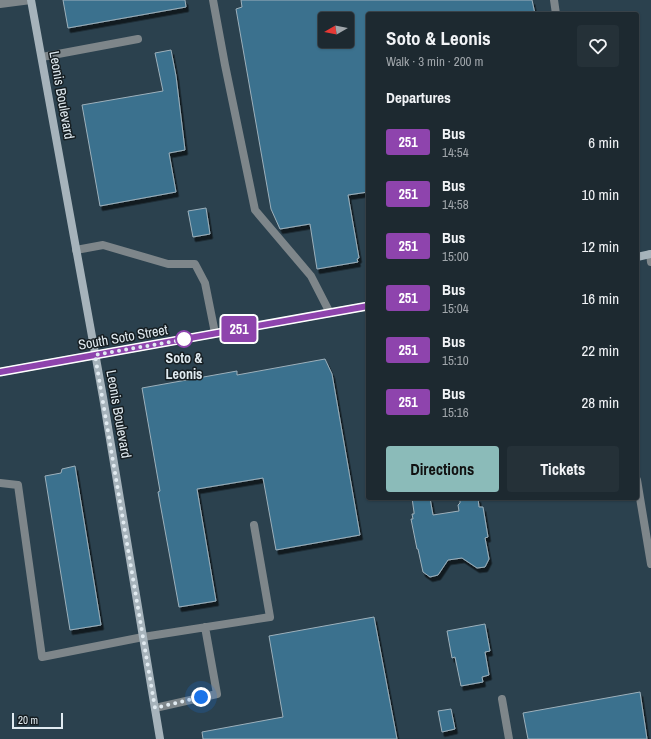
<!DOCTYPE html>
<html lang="en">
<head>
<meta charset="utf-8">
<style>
	:root { --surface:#1d2930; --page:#253138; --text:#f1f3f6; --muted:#a0a6ab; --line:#3b454c; --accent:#8bbbb9 }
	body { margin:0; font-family:"Archivo Narrow",sans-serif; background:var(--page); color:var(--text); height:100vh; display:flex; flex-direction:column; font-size:15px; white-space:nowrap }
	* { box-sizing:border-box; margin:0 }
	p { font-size:13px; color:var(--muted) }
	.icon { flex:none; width:22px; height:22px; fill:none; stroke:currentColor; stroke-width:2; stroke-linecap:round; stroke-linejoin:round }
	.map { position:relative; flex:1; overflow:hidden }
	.drawer { position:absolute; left:366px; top:12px; width:273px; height:488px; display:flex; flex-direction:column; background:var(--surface); border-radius:4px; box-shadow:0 1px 3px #0004,0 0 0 1px var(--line) }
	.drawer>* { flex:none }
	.badge { padding:0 8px; border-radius:3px; font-size:14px; line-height:26px }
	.needle { width:26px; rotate:261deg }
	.buttons { position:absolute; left:318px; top:12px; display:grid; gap:8px }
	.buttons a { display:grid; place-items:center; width:36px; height:36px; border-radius:4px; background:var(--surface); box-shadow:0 1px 3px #0004,0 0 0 1px var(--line); font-size:20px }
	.scale { position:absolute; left:12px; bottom:10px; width:51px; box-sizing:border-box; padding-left:4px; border:2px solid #e1ebf1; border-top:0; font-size:11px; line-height:14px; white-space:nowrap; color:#e1ebf1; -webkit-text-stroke:3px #161e22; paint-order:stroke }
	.you { position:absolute; width:20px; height:20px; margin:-10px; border:3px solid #fff; border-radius:50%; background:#1a73e8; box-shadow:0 0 0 6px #1a73e833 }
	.map>.badge { position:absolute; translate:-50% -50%; box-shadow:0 0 0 2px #fff }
	h2 { padding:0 20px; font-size:15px; line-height:36px }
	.round { display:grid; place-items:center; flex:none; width:42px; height:42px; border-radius:4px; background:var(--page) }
	.summary { display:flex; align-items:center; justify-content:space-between; height:68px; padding:0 20px }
	h1 { font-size:19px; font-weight:700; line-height:30px }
	.button { display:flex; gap:8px; margin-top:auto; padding:8px 20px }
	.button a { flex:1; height:46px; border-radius:4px; background:var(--accent); color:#111; font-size:16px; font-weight:700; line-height:46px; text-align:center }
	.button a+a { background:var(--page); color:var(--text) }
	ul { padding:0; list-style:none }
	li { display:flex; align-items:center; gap:12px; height:52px; padding:0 20px }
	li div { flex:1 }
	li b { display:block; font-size:15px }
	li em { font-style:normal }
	li .badge { min-width:44px; font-weight:700; text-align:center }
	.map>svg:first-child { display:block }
	.built { fill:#2b414e; fill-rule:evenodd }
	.building { fill:#3a718e; stroke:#9db0bb; fill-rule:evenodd; filter:url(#shadow) }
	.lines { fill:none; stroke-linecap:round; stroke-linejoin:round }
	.service { stroke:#7e868a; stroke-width:8 }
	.minor { stroke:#7e868a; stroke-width:8 }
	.secondary { stroke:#a6b3bb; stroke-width:8 }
	.line-casing { stroke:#fff; stroke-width:9 }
	.line { stroke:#8e44ad; stroke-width:6 }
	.walk { stroke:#e1ebf1; stroke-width:4; stroke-dasharray:0 7.2 }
	.stop-dot { fill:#fff; stroke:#8e44ad; stroke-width:2 }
	.labels { text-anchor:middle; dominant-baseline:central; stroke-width:3; stroke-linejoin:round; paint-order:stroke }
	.street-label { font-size:14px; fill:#e1ebf1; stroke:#161e22 }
	.stop-label { font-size:14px; font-weight:bold; fill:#e1ebf1; stroke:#161e22 }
</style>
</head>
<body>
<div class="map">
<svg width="651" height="739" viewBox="0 0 651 739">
	<defs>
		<filter id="shadow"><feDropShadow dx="2.5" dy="4.5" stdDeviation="0" flood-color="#0009"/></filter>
	</defs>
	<rect width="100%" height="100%" fill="#273740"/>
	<!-- built -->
	<path class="built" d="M0 0H651V739H0ZM368 14H637V498H368ZM325 19H347V41H325Z"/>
	<!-- building -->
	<path class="building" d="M63 0H185L186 7 68 28Z
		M241 0H532L535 14H368V192L348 195 359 258 357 259 358 262 317 269 310 224 280 229 271 209 236 9 242 7ZM325 19H347V41H325Z
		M171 50 176 76 185 150 169 153 176 192 100 206 82 105 163 91 155 53Z
		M206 208 210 234 193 237 188 211Z
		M325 359 332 374 360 535 276 550 263 478 197 489 216 601 179 607 158 492 160 491 142 388 237 371V375Z
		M75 466 101 625 70 630 45 476 61 473 62 469Z
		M412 498H430L433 515 459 511 458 505 460 503V498H478L479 507H483L488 537 485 538 489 559 485 567 477 568 462 558 448 560 438 575 430 577 423 572 418 549H417L411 519H413L412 514H414V512Z
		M374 617 397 739H203L202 732 283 717 269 636Z
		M485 624 490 651 485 652 489 675 482 677 483 682 461 686 455 657 452 658 447 631Z
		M640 692 647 739H528L523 713Z
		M451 709 455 729 442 732 438 711Z"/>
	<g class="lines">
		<!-- service -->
		<path class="service" d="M213 0 225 65 255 210 311 276 330 313
			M0 4 31 0
			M42 57 138 39
			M76 250 103 245 168 264H195L205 283 215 333
			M650 254 651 262
			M0 483 18 485 42 657 143 637 270 617 254 525
			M502 699 509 739
			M155 708 217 694 205 627"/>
		<!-- minor -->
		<path class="minor" d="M554 0 556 14
			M637 480 651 564"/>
		<!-- secondary -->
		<path class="secondary" d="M31 0 103 397 160 739
			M637 257 651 254
			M0 372 368 306"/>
	</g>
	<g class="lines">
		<defs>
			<path id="line" d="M0 372 368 306"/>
		</defs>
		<!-- line casing -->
		<use href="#line" class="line-casing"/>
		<!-- line -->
		<use href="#line" class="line"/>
		<!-- walk -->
		<path class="walk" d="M184 339H187L95 355 155 708 201 697"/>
	</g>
	<!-- markers -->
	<circle class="stop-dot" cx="184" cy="339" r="8"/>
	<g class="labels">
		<!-- street labels -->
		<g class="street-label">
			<text transform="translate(62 95) rotate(80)">Leonis Boulevard</text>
			<text transform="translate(123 337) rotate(-10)">South Soto Street</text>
			<text transform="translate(119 414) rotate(80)">Leonis Boulevard</text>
		</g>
		<!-- stop labels -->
		<g class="stop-label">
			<text x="184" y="358">Soto &amp;<tspan x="184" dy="16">Leonis</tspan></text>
		</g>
	</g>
</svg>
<div class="buttons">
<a><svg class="needle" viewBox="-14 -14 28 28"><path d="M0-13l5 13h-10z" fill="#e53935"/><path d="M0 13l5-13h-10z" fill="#a0a6ab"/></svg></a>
</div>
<div class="scale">20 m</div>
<div class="you" style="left:201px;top:697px"></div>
<b class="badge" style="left:239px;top:329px;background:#8e44ad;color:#fff">251</b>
<section class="drawer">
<div class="summary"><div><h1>Soto &amp; Leonis</h1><p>Walk · 3 min · 200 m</p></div><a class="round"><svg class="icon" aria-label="heart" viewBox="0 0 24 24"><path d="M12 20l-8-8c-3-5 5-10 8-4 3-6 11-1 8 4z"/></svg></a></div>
<h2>Departures</h2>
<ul>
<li><span class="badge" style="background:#8e44ad;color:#fff">251</span><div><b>Bus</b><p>14:54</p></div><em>6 min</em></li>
<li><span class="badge" style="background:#8e44ad;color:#fff">251</span><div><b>Bus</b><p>14:58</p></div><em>10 min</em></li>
<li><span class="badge" style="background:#8e44ad;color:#fff">251</span><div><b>Bus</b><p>15:00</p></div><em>12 min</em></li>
<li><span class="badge" style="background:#8e44ad;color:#fff">251</span><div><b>Bus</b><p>15:04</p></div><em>16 min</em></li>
<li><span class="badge" style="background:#8e44ad;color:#fff">251</span><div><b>Bus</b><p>15:10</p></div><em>22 min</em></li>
<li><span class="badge" style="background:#8e44ad;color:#fff">251</span><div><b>Bus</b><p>15:16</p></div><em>28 min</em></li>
</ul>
<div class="button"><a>Directions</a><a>Tickets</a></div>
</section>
</div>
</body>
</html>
